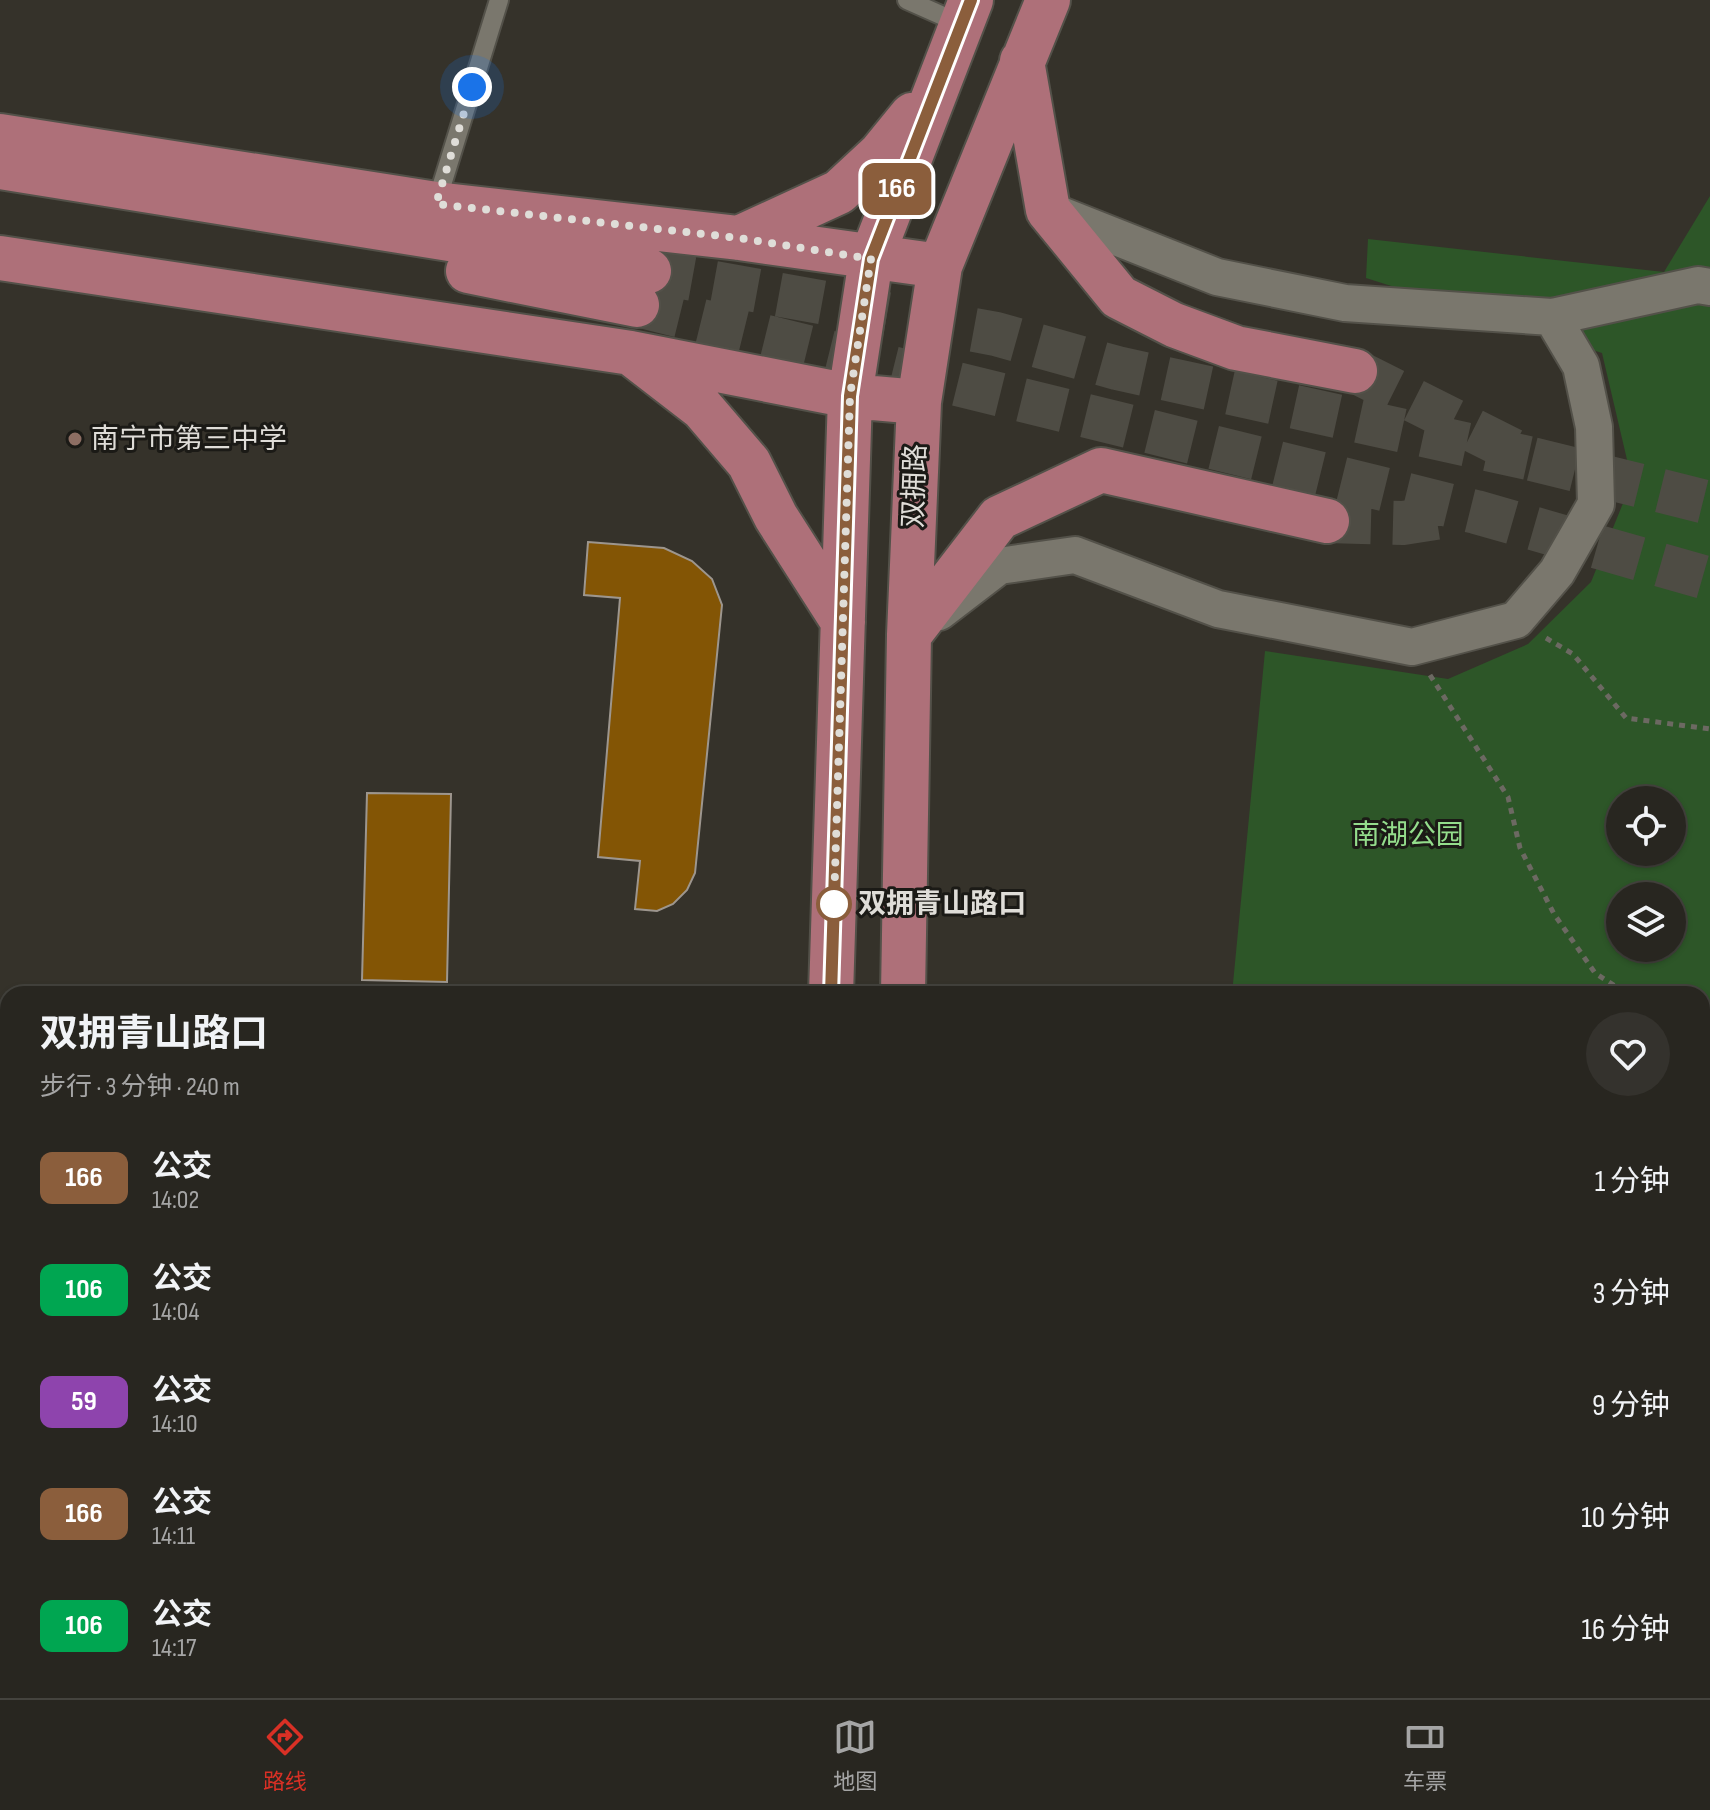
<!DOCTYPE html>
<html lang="zh">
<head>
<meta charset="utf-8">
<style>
	:root { --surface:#282620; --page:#34322d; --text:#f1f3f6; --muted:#a5a5a5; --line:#44433e; --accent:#d93025 }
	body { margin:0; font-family:"Sofia Sans Condensed","Noto Sans SC",sans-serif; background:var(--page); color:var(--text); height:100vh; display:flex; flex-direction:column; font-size:30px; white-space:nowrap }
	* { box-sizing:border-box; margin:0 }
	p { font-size:26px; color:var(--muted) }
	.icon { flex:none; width:44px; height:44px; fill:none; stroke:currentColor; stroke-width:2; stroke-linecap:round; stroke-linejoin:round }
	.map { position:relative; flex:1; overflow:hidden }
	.details { position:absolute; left:0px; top:986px; width:1710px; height:712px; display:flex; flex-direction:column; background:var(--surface); border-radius:24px 24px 0 0; box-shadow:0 2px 6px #0004,0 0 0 2px var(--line) }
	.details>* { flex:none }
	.badge { padding:0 16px; border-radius:12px; font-size:28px; line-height:52px }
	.fabs { position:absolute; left:1606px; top:786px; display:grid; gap:16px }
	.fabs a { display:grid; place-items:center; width:80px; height:80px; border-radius:50%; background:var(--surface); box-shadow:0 2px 6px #0004,0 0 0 2px var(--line); font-size:40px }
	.you { position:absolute; width:40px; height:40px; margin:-20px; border:6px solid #fff; border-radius:50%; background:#1a73e8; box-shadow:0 0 0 12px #1a73e833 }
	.map>.badge { position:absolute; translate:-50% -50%; box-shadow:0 0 0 4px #fff }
	.round { display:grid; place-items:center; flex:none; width:84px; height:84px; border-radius:42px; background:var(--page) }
	.summary { display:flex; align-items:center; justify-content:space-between; height:136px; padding:0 40px }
	h1 { font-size:38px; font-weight:700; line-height:60px }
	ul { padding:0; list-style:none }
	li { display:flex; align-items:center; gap:24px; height:112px; padding:0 40px }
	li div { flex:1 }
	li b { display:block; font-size:30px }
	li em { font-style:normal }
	li .badge { min-width:88px; font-weight:700; text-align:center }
	.dock { display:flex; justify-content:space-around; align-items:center; height:112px; border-top:2px solid var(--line); background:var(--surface); font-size:22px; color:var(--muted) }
	.dock a { display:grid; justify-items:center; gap:4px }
	.dock .active { color:var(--accent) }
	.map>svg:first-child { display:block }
	.green { fill:#2d5628; fill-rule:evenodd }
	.building { fill:#835505; stroke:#9d968e; stroke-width:2 }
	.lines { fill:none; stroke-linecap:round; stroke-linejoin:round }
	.primary-tunnel { stroke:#4e4c44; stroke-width:44; stroke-dasharray:44 22; stroke-linecap:butt }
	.lane-casing { stroke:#535149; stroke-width:22 }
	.street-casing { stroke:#535149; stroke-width:40 }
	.primary-casing { stroke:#535149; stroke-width:48 }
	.path { stroke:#6c6962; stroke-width:5; stroke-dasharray:6 6; stroke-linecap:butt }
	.lane { stroke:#7a776d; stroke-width:18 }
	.street { stroke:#7a776d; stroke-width:36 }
	.primary { stroke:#ae7079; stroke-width:44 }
	.line-casing { stroke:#fff; stroke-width:18 }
	.line { stroke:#8b5e3c; stroke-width:12 }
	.walk { stroke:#dfddd8; stroke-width:8; stroke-dasharray:0 14.4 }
	.education-dot { fill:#8d6e63; stroke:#1b1a16; stroke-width:3 }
	.stop-dot { fill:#fff; stroke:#8b5e3c; stroke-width:4 }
	.labels { text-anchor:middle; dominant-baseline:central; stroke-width:6; stroke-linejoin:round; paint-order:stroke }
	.poi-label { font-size:28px; fill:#dfddd8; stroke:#1b1a16; text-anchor:start }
	.street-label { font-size:28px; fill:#dfddd8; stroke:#1b1a16 }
	.park-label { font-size:28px; fill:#94dd8c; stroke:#1b1a16 }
	.stop-label { font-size:28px; font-weight:bold; fill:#dfddd8; stroke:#1b1a16; text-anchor:start }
</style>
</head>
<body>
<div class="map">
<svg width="1710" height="1698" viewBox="0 0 1710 1698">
	<rect width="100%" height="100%" fill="#35322a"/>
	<!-- green -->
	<path class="green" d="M1710 196V1698H1271V1690H1702V994H1232L1265 651 1448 679 1528 644 1591 582 1632 481 1602 353 1366 278 1368 239 1664 272ZM1620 800H1672V852H1620ZM1620 896H1672V948H1620Z"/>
	<!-- building -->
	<path class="building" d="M588 542 664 548 692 561 712 579 722 605 695 873 687 890 673 904 657 911 635 909 640 861 598 857 620 598 584 595Z
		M367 793 451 794 447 982 362 980Z"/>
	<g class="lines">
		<!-- primary-tunnel -->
		<path class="primary-tunnel" d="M649 271 996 334 1117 368 1528 458
			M637 305 1476 512 1710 579
			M1355 371 1528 458 1710 503
			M1327 521 1403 523 1454 515"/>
		<defs>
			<path id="lane" d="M907 0 961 24
				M436 204 499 0"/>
			<path id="street" d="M1552 317 1698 285 1710 287
				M939 612 999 566 1075 555 1218 609 1412 647 1516 620 1557 572 1596 504 1594 427 1581 366 1552 317 1345 303 1217 277 1048 210
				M305 1690V1698"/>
			<path id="primary" d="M1022 61 1048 210 1119 297 1174 325 1236 348 1355 371
				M0 136 436 204 739 238 940 266
				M0 167 649 271
				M739 238 839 192 881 153 912 115
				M0 258 631 353 850 396 919 402
				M468 271 637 305
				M636 357 702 408 749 463 776 517 843 622
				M909 635 999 518 1101 470 1327 521
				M831 994 850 396 871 259 971 0
				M903 994 909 635 919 402 940 266 1048 0
				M819 1698 820 1690
				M892 1698V1690"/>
		</defs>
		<!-- lane casing -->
		<use href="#lane" class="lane-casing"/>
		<!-- street casing -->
		<use href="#street" class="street-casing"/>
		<!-- primary casing -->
		<use href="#primary" class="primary-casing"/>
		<!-- path -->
		<path class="path" d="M1546 638 1573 654 1626 718 1710 729
			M1430 675 1508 797 1520 848 1554 914 1595 973 1627 994
			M1702 1038 1710 1042
			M1702 1551 1710 1544
			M1543 1698 1548 1690"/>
		<!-- lane -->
		<use href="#lane" class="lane"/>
		<!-- street -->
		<use href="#street" class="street"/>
		<!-- primary -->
		<use href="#primary" class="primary"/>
	</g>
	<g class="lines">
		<defs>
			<path id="line" d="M831 994 850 396 871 259 971 0"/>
		</defs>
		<!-- line casing -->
		<use href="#line" class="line-casing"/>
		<!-- line -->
		<use href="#line" class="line"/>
		<!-- walk -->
		<path class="walk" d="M472 87 436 204 739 238 871 259 850 396 834 904"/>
	</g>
	<!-- markers -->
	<circle class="education-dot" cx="75" cy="439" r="8"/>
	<circle class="stop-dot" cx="834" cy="904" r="16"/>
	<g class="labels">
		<!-- poi labels -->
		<g class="poi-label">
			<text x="91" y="439">南宁市第三中学</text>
		</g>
		<!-- street labels -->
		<g class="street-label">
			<text transform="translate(915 486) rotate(-88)">双拥路</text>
		</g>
		<!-- park labels -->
		<g class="park-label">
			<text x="1408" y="835">南湖公园</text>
		</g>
		<!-- stop labels -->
		<g class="stop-label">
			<text x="858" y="904">双拥青山路口</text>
		</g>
	</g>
</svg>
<div class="fabs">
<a><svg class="icon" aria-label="locate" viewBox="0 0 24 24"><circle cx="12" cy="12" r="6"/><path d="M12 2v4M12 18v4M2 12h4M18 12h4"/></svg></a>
<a><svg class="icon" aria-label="layers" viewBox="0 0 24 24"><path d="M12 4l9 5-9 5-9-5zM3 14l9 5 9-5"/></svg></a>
</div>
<div class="you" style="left:472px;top:87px"></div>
<b class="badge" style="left:897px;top:189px;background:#8b5e3c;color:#fff">166</b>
<section class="details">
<div class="summary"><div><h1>双拥青山路口</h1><p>步行 · 3 分钟 · 240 m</p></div><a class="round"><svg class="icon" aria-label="heart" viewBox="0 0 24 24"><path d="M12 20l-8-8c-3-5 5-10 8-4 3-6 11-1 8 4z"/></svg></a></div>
<ul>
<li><span class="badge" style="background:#8b5e3c;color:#fff">166</span><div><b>公交</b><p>14:02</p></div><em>1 分钟</em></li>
<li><span class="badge" style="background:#00a651;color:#fff">106</span><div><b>公交</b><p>14:04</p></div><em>3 分钟</em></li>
<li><span class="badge" style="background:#8e44ad;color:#fff">59</span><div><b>公交</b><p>14:10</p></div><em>9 分钟</em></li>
<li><span class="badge" style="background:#8b5e3c;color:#fff">166</span><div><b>公交</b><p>14:11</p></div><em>10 分钟</em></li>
<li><span class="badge" style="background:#00a651;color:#fff">106</span><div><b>公交</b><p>14:17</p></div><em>16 分钟</em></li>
</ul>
</section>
</div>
<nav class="dock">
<a class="active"><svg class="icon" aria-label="directions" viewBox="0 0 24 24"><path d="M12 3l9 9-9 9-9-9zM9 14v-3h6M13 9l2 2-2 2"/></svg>路线</a>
<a><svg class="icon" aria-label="map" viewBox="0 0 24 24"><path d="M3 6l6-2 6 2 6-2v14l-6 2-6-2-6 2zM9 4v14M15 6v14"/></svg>地图</a>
<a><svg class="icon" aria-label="tickets" viewBox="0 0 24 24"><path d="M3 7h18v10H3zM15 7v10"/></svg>车票</a>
</nav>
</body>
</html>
